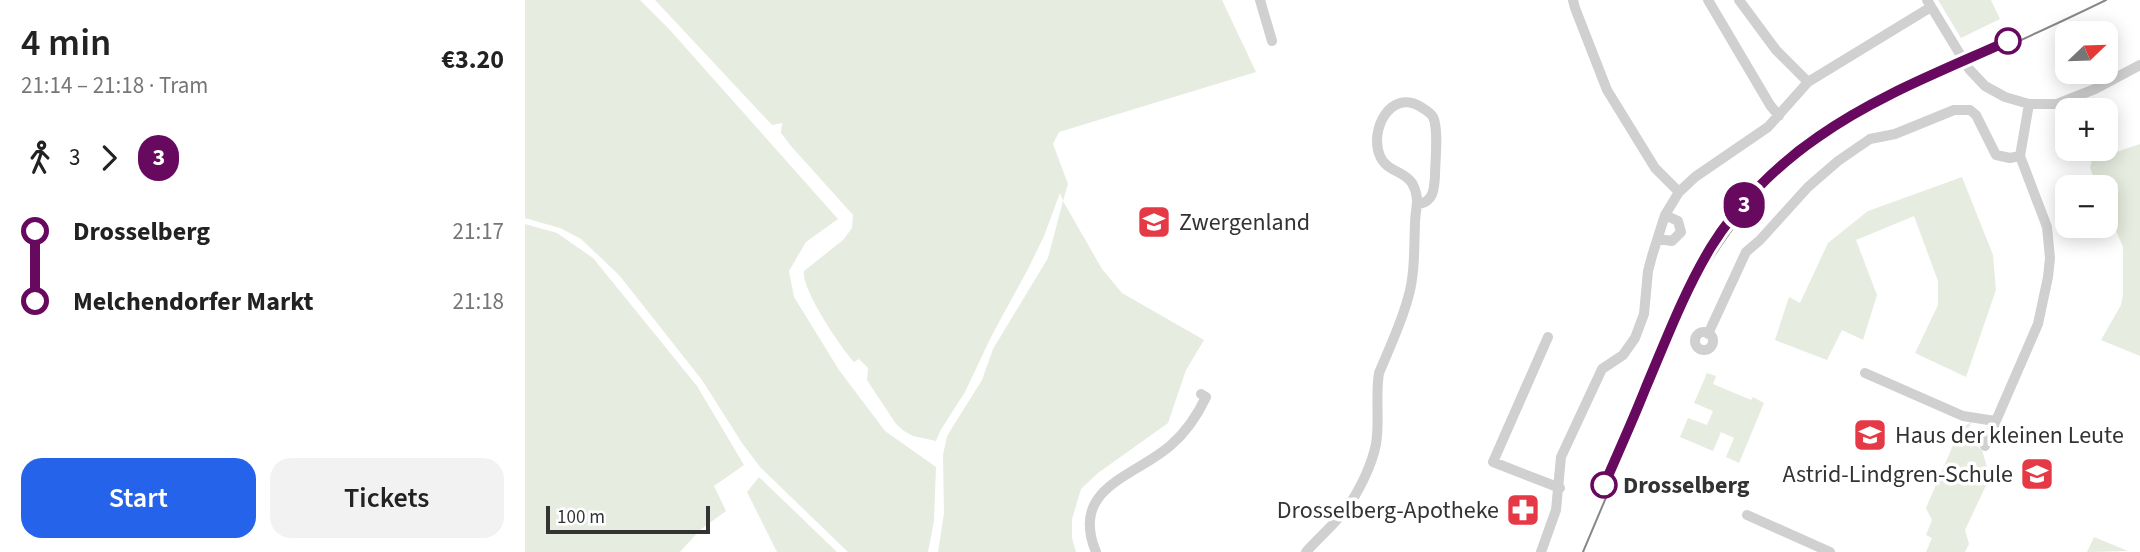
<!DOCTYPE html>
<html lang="en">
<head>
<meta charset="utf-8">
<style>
	:root { --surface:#fff; --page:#f2f2f2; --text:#222; --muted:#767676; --accent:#2563eb }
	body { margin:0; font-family:"Source Sans 3",sans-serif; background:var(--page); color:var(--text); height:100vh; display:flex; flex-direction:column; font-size:26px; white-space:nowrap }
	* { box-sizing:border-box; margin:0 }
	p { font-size:23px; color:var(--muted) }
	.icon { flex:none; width:38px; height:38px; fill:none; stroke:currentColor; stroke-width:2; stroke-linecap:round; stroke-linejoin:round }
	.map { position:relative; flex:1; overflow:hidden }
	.side { display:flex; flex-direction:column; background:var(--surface); width:525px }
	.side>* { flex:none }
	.badge { padding:0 14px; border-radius:23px; font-size:24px; line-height:46px }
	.needle { width:46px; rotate:67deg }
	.controls { position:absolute; left:1530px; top:21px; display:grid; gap:14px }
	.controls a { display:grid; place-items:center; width:63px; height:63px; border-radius:14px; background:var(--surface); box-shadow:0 4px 18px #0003; font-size:35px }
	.scale { position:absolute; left:21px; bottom:18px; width:164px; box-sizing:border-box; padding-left:7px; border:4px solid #333; border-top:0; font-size:19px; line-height:24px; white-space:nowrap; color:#333; -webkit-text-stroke:5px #fff; paint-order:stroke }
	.map>.badge { position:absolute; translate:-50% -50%; box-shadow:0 0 0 4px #fff }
	.legs { display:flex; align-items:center; gap:10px; height:77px; padding:0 21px; font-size:23px }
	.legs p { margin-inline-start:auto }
	.overview { display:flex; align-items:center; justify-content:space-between; height:119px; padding:0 21px }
	h1 { font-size:38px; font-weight:600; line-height:52px }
	.button { display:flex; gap:14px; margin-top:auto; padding:14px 21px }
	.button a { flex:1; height:80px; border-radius:21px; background:var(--accent); color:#fff; font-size:28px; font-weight:600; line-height:80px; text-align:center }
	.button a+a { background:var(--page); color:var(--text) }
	ul { padding:0 21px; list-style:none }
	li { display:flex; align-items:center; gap:24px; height:70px; font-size:26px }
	li i { display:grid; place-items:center; width:10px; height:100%; margin:0 9px; background:currentColor }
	li i::after { content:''; width:18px; height:18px; margin:-9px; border:5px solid; border-radius:50%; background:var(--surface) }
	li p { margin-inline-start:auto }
	li:first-child i { background:linear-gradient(#0000 50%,currentColor 0) }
	li:last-child i { background:linear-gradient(currentColor 50%,#0000 0) }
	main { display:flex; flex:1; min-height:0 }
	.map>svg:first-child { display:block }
	.green { fill:#e6ecdf }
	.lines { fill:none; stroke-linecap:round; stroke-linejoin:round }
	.minor { stroke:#d0d0d0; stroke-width:10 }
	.tram { stroke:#888; stroke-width:2 }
	.line-1-casing { stroke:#fff; stroke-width:16 }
	.line-1 { stroke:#67095f; stroke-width:10 }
	.stop-1-dot { fill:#fff; stroke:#67095f; stroke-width:3.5 }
	.labels { text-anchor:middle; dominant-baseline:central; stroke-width:7; stroke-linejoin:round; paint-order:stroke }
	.poi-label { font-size:24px; fill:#333; stroke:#fff; text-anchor:start }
	.stop-label { font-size:24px; font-weight:bold; fill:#333; stroke:#fff; text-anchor:start }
</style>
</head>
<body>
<main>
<section class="side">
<div class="overview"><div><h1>4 min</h1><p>21:14 – 21:18 · Tram</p></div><b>€3.20</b></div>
<div class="legs"><svg class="icon" aria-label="walk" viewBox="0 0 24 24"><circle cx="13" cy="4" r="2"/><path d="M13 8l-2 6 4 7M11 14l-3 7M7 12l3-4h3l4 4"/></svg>3<svg class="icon" aria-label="forward" viewBox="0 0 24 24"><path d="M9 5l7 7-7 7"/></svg><b class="badge" style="background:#67095f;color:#fff">3</b></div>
<ul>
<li><i style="color:#67095f"></i><b>Drosselberg</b><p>21:17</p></li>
<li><i style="color:#67095f"></i><b>Melchendorfer Markt</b><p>21:18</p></li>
</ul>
<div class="button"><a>Start</a><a>Tickets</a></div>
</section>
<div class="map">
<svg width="1615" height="552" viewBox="0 0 1615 552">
	<rect width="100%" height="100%" fill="#fff"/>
	<!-- green -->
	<path class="green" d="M0 0H115L144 29 313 219 281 242 264 271 269 297 314 370 360 431 411 467 409 521 403 552H323L235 467 217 443 177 380 94 275 56 239 35 228 0 218Z
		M130 0H697L731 72 534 132 528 144 543 184 538 201 577 269 597 293 679 340 661 370 643 423 573 473 556 489 547 519V538L551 552H413L419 513 418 455 422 436 457 380 468 349 523 258 538 201 535 193 519 236 504 267 467 335 440 392 415 431 411 441 388 436 379 431 371 424 342 380 343 368 334 359 329 362C316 348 276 289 279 271L318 240 327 228 328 215 266 146 256 133 257 123 247 125Z
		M1413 0H1466L1475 19 1436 38Z
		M1615 144V356L1576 340 1596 305 1598 294V247L1580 205V187H1573L1565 168 1567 160Z
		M1437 177 1468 255 1471 290 1441 377 1390 353 1413 305V281L1389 216 1331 240 1352 295 1338 340 1317 330 1302 360 1250 340 1264 297 1275 303 1303 243 1343 211Z
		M0 224 32 233 68 258 172 386 219 465 189 486 201 511 175 530 155 552H0Z
		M1182 373 1191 376 1188 384 1226 400 1228 397 1239 403 1214 463 1201 457 1209 438 1196 432 1188 451 1155 437 1163 418 1182 425 1188 411 1169 403Z
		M1446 422 1441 438 1449 440 1450 432 1459 435 1454 448 1457 450 1465 477 1440 530 1444 544 1440 552H1401L1407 538 1401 535 1407 520 1401 508 1435 429Z
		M234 477 312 552H252L222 492Z
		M1569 537 1603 551 1562 552Z"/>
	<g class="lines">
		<!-- minor -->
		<path class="minor" d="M735 0 747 41
			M1048 0 1050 8 1082 90 1130 168 1154 192
			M1183 0 1245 105 1254 116
			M1214 0 1251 50 1283 82
			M1402 0 1444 69 1460 86 1480 97 1504 104H1532L1570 89 1615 65
			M1133 239 1147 241 1156 232 1153 221 1140 215
			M1170 341a9 9 0 1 1 18 0a9 9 0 1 1-18 0Z
			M1183 334 1221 252 1235 240 1283 187 1313 161 1345 139 1370 134 1429 110H1445L1451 115 1471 155 1485 158 1495 156
			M1023 337 968 462 1035 488
			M1340 373 1438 416 1470 421
			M1460 446 1513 324 1523 277 1525 258 1522 227 1495 156 1504 104
			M1222 515 1305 552
			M571 552C544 487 610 477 646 445 661 432 673 414 681 397L676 394
			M781 552C794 537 810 524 822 508 834 491 847 465 851 444 855 420 850 397 854 373 864 349 876 324 883 298 890 275 889 248 890 224 890 208 896 199 887 183 879 171 861 171 855 156 844 131 865 88 896 107 899 109 906 113 908 117 914 129 910 162 910 176 909 189 909 201 894 204
			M1016 552 1031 510 1036 457 1077 369 1098 355 1110 338 1119 314 1123 271 1127 256 1140 215 1154 192 1170 177 1243 127 1283 82 1406 7"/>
		<!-- tram -->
		<path class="tram" d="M1058 552 1169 289C1195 243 1226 199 1266 164 1307 130 1356 106 1403 83 1462 55 1522 29 1581 0"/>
	</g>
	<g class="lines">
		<defs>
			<path id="line-1" d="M1079 485C1093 453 1108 420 1121 387 1141 340 1159 292 1186 247 1212 205 1252 165 1293 137 1351 96 1419 70 1483 41"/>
		</defs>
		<!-- line-1 casing -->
		<use href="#line-1" class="line-1-casing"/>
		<!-- line-1 -->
		<use href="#line-1" class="line-1"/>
	</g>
	<!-- icons -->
	<defs>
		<symbol id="school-square" viewBox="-11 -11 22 22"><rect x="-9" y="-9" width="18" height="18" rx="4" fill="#e63946" stroke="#fff"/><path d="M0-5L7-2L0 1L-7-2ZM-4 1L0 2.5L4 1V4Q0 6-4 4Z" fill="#fff"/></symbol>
		<symbol id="pharmacy-square" viewBox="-11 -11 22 22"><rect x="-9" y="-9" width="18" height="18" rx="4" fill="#e63946" stroke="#fff"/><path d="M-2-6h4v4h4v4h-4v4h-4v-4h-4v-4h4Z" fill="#fff"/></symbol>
	</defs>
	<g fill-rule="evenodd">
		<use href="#school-square" x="610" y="203" width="38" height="38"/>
		<use href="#school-square" x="1326" y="416" width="38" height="38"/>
		<use href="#school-square" x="1493" y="455" width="38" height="38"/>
		<use href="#pharmacy-square" x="979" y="491" width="38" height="38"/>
	</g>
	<!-- markers -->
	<g class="stop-1-dot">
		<circle cx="1483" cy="41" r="12"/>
		<circle cx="1079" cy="485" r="12"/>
	</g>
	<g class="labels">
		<!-- poi labels -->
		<g class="poi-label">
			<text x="654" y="222">Zwergenland</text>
			<text x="1370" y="435">Haus der kleinen Leute</text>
			<text x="1488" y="474" text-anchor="end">Astrid-Lindgren-Schule</text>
			<text x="974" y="510" text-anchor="end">Drosselberg-Apotheke</text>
		</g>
		<!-- stop labels -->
		<g class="stop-label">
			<text x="1098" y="485">Drosselberg</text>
		</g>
	</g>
</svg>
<div class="controls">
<a><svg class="needle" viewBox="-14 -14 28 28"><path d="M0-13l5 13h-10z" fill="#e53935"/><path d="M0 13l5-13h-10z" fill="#767676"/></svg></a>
<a>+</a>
<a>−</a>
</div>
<div class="scale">100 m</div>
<b class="badge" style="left:1219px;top:205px;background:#67095f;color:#fff">3</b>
</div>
</main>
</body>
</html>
